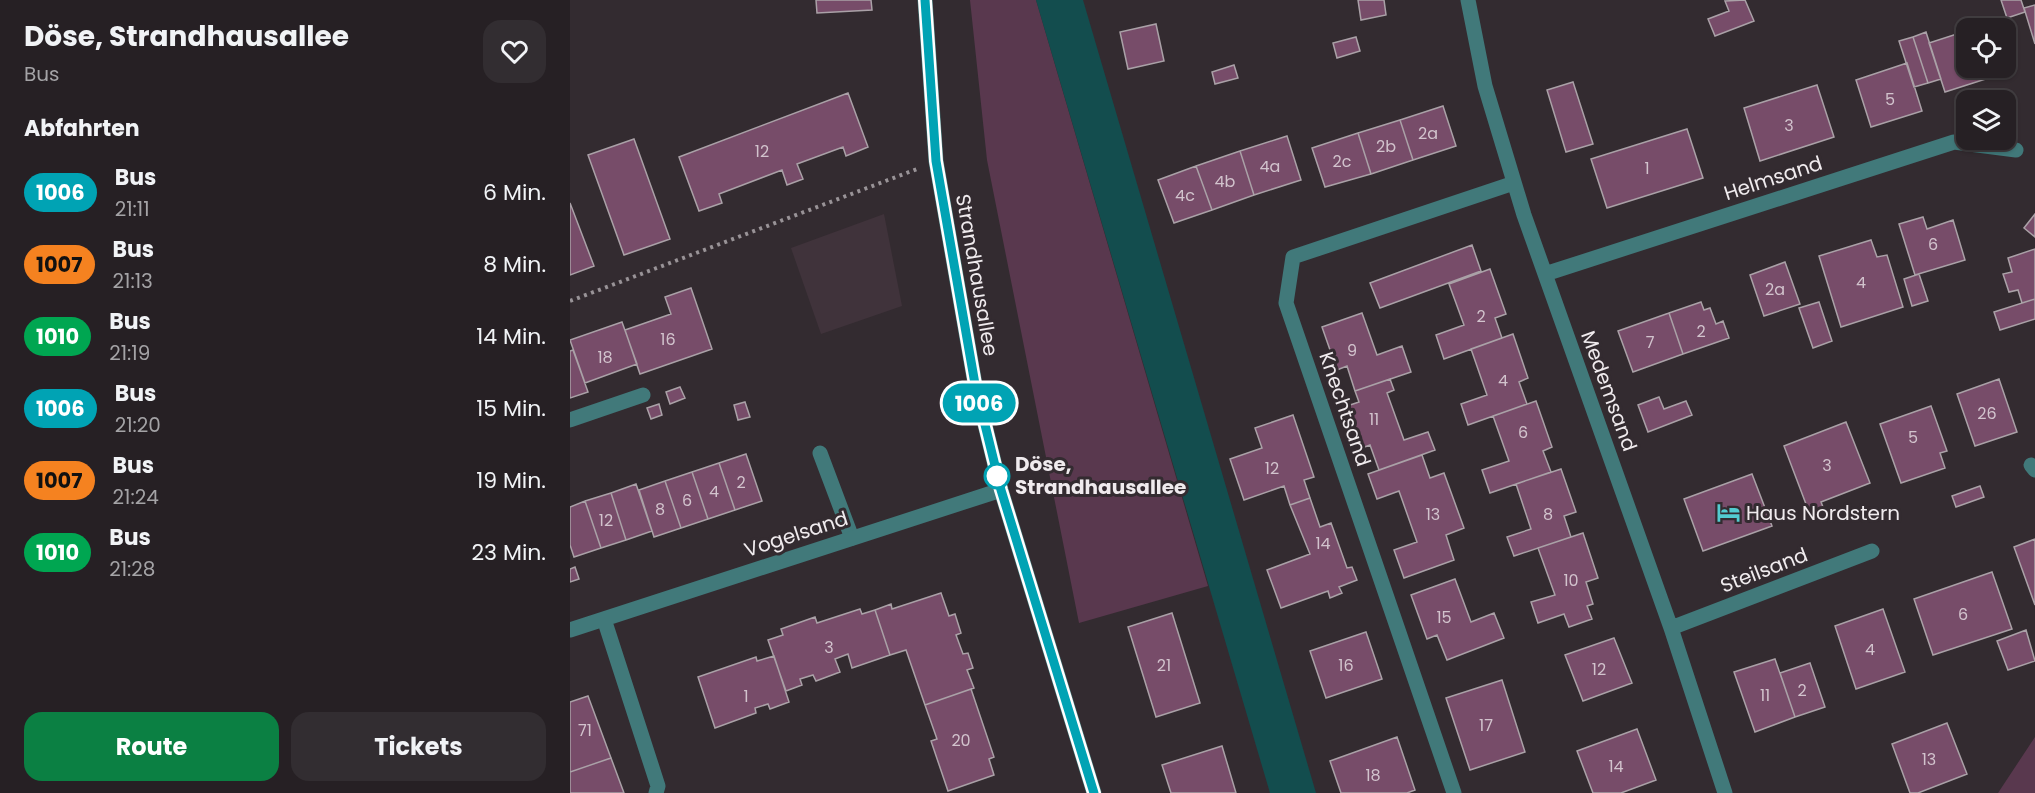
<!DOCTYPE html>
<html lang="de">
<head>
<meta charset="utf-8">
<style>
	:root { --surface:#262024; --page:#322d31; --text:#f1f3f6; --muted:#a4a3a6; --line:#423e41; --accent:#0b8043 }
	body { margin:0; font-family:Poppins,sans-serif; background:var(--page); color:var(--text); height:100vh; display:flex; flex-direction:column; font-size:22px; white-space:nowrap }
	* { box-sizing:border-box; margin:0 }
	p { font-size:20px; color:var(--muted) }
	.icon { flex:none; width:33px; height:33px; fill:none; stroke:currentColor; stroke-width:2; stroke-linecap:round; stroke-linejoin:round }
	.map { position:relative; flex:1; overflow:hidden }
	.panel { display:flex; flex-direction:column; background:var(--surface); width:570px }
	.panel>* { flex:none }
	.badge { padding:0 12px; border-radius:20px; font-size:21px; line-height:39px }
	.controls { position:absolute; left:1386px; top:18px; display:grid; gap:12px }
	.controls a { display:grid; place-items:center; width:60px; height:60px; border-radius:12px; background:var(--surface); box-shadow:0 2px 4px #0004,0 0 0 2px var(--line); font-size:30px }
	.map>.badge { position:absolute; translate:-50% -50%; box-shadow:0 0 0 3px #fff }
	h2 { padding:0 24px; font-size:22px; line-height:54px }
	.round { display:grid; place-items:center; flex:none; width:63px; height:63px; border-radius:18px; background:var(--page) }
	.summary { display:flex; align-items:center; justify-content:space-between; height:102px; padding:0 24px }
	h1 { font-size:28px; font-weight:700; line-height:45px }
	.action { display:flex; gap:12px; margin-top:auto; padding:12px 24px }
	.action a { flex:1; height:69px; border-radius:18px; background:var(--accent); color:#fff; font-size:24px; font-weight:700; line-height:69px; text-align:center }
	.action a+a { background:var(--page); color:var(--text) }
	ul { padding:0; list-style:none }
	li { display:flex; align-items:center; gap:18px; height:72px; padding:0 24px }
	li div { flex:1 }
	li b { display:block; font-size:22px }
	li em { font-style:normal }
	li .badge { min-width:66px; font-weight:700; text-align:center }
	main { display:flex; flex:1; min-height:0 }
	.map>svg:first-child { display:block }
	.built { fill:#40333b }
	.green { fill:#59384e }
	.water { fill:#134d4e }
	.building { fill:#774c69; stroke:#aaa1a7; stroke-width:1.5 }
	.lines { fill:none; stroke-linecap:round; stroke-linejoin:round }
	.path { stroke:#999397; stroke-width:4; stroke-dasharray:3 4.5; stroke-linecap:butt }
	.lane { stroke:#41797a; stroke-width:15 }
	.street { stroke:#41797a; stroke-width:15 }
	.line-casing { stroke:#fff; stroke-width:14 }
	.line { stroke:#00a3b4; stroke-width:9 }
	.stop-dot { fill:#fff; stroke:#00a3b4; stroke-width:3 }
	.labels { text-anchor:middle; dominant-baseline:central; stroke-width:6; stroke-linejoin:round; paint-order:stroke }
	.number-label { font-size:16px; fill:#d2c3cd }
	.street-label { font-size:20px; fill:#f0ebee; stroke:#332b30 }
	.stop-label { font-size:20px; font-weight:bold; fill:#f0ebee; stroke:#332b30; text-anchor:start }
	.poi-label { font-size:20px; fill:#f0ebee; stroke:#332b30; text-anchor:start }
</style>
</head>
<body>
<main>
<section class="panel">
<div class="summary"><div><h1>Döse, Strandhausallee</h1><p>Bus</p></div><a class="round"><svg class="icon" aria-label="heart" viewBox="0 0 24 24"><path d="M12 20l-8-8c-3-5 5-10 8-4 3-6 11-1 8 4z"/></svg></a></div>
<h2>Abfahrten</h2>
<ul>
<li><span class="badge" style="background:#00a3b4;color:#fff">1006</span><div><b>Bus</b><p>21:11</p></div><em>6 Min.</em></li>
<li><span class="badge" style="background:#f58220;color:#111">1007</span><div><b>Bus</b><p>21:13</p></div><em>8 Min.</em></li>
<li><span class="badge" style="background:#00a651;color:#fff">1010</span><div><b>Bus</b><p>21:19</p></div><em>14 Min.</em></li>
<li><span class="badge" style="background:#00a3b4;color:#fff">1006</span><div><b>Bus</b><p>21:20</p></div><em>15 Min.</em></li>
<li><span class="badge" style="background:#f58220;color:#111">1007</span><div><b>Bus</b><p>21:24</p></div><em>19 Min.</em></li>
<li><span class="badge" style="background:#00a651;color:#fff">1010</span><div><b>Bus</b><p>21:28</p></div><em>23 Min.</em></li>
</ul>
<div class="action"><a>Route</a><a>Tickets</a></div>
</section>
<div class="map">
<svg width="1465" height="793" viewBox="0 0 1465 793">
	<rect width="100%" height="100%" fill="#332b30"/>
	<!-- built -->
	<path class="built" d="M314 214 332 306 251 334 221 248Z"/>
	<!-- green -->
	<path class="green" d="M400 0H466L638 586 509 623 417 160Z
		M1465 737V793H1428Z"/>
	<!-- water -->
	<path class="water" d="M466 0H513L746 793H700Z"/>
	<!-- building -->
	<path class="building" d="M246 0H301L302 10 247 13Z
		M788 0H814L816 15 791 20Z
		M1175 0 1184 21 1145 36 1138 19 1159 11 1155 1Z
		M1431 0H1451L1455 12 1437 18Z
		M1465 5V44L1454 8Z
		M586 24 594 61 558 69 550 32Z
		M1396 31V68H1422L1425 76 1375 92 1359 43Z
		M1356 32 1371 79 1358 83 1343 37Z
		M786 37 790 51 767 58 763 43Z
		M1343 37 1358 83 1344 87 1329 41Z
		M1337 63 1352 111 1301 127 1286 80Z
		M664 65 668 78 645 84 642 72Z
		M1003 82 1023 144 996 152 977 90Z
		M1247 85 1264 137 1190 161 1174 108Z
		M278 93 298 147 276 156 273 147 227 164 233 179 217 185 212 170 149 194 152 203 129 211 109 157Z
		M873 106 886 146 843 160 830 120Z
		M830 120 843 160 801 174 788 133Z
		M1117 129 1133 178 1037 208 1021 159Z
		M788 133 801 174 755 187 742 148Z
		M717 136 731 180 684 195 670 151Z
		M64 139 100 239 54 255 18 155Z
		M670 151 684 195 642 210 626 166Z
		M626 166 642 210 604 223 588 180Z
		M0 203 24 266 0 275Z
		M1465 214V237L1454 228Z
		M1353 217 1357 229 1383 220 1395 260 1345 275 1329 224Z
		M1301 240 1307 257 1317 255 1333 307 1271 327 1249 256Z
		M902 245 911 271 810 308 800 283Z
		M1465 249V299L1452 303 1448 290 1439 292 1433 274 1442 272 1438 258Z
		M1215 262 1230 304 1194 316 1180 275Z
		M920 269 936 314 925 318 932 338 874 359 866 335 894 325 879 284Z
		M1349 274 1358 301 1342 306 1334 279Z
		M121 288 142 349 70 374 55 330 101 314 95 297Z
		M1465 299V319L1430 330 1424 312Z
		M1131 302 1134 310 1140 308 1146 324 1153 321 1159 338 1113 354 1099 313Z
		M1249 302 1262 341 1243 348 1229 308Z
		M792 313 807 355 832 346 841 372 785 391 777 366 767 370 752 327Z
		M1099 313 1113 354 1063 372 1048 331Z
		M52 322 67 364 15 383 0 340Z
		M943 334 958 378 949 382 957 404 898 425 891 404 917 395 901 349Z
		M3 350 18 392 0 398V351Z
		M820 379 824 390 817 393 834 440 858 432 865 450 809 470 800 445 792 448 777 406 789 402 785 391Z
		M1429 379 1447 432 1405 446 1387 394Z
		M110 387 115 398 100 404 96 392Z
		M1089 397 1094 409 1116 401 1122 415 1078 432 1068 405Z
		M966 401 982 447 973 451 981 472 920 493 912 470 939 461 923 416Z
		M175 402 180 417 168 420 164 405Z
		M89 404 92 415 81 419 77 408Z
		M1361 406 1377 451 1370 453 1375 468 1331 483 1310 424Z
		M723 415 744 477 734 480 740 498 720 505 714 486 674 500 660 459 692 448 685 428Z
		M1276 422 1300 483 1251 502 1253 507 1239 512 1214 446Z
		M176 454 192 501 165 510 149 463Z
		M852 455 860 478 874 473 894 528 876 535 884 560 834 578 824 550 847 542 829 491 807 499 798 474Z
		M149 463 165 510 138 519 122 472Z
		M991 469 1006 512 994 516 1001 537 944 556 937 537 961 529 946 484Z
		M122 472 138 519 111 528 95 481Z
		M1182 474 1202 526 1133 551 1114 499Z
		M95 481 111 528 84 537 69 490Z
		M66 484 82 531 56 540 41 493Z
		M1410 486 1414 497 1386 507 1382 496Z
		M41 493 56 540 31 548 15 501Z
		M740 498 750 527 761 523 777 568 782 567 787 580 769 587 772 593 760 598 758 591 711 608 697 570 740 554 720 505Z
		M15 501 31 548 4 557 0 545V507Z
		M1013 533 1028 578 1016 582 1023 604 1017 606 1022 619 999 627 994 614 968 623 961 602 985 595 968 548Z
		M1465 539V605L1444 547Z
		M5 567 9 579 0 582V569Z
		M1422 572 1442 629 1363 655 1344 599Z
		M885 579 901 622 924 613 934 638 877 660 867 635 857 639 841 595Z
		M371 593 379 616 385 614 391 633 386 635 393 654 398 653 403 668 397 670 404 688 355 705 336 650 320 655 305 610 321 604 322 609Z
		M290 609 292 614 305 610 320 655 282 668 278 654 265 659 270 672 246 681 243 675 230 679 232 685 216 691 198 640 213 635 211 629 245 617 247 623Z
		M1313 609 1335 672 1286 689 1265 626Z
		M602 613 630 703 586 717 558 627Z
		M1456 630 1465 661 1438 670 1427 641Z
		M796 632 812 679 756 698 740 651Z
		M1044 638 1062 683 1013 701 995 655Z
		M204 656 219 702 200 709 198 704 185 708 186 713 145 728 128 677 186 657 187 661Z
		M1205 659 1225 717 1185 732 1164 672Z
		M1240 663 1255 707 1225 717 1210 673Z
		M932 680 955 752 900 770 876 698Z
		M401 689 424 757 419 759 424 775 378 791 361 741 367 739 355 705Z
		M18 696 41 758 0 772V702Z
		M1377 723 1397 774 1348 793H1340L1322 744Z
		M1067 729 1086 780 1051 793H1023L1007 751Z
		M827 737 845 790 837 793H771L760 761Z
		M652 746 666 793H601L592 765Z
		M41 758 54 793H0V772Z"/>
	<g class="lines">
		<!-- path -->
		<path class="path" d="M0 301 347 169"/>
		<!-- lane -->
		<path class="lane" d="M250 453 282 538
			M1461 465 1465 470"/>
		<!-- street -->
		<path class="street" d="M355 0 366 161 405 384 431 490 524 793
			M898 0 915 86 954 215 1101 628 1155 793
			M975 274 1384 142 1446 150
			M0 420 73 395
			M34 619 88 786 86 793
			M1101 628 1302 551
			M0 630 431 490
			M884 793 716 303 723 257 944 183"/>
	</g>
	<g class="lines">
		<defs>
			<path id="line" d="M355 0 366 161 405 384 431 490 524 793"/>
		</defs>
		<!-- line casing -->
		<use href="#line" class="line-casing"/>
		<!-- line -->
		<use href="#line" class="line"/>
	</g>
	<!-- icons -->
	<defs>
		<symbol id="hotel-bare" viewBox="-9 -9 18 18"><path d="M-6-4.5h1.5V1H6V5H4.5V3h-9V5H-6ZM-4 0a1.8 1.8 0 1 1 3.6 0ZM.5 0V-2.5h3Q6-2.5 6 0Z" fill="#52ccd0" stroke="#332b30" stroke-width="2.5" paint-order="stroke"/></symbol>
	</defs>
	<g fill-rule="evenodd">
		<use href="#hotel-bare" x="1142" y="496" width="33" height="33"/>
	</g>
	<!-- markers -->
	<circle class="stop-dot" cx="427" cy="476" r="12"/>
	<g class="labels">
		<!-- number labels -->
		<g class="number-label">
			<text x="1320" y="99">5</text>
			<text x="1219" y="125">3</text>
			<text x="858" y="133">2a</text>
			<text x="816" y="146">2b</text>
			<text x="192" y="151">12</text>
			<text x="772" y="161">2c</text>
			<text x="700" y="166">4a</text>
			<text x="1077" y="168">1</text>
			<text x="655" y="181">4b</text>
			<text x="615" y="195">4c</text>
			<text x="1363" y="244">6</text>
			<text x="1291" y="282">4</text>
			<text x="1205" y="289">2a</text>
			<text x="911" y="316">2</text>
			<text x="1131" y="331">2</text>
			<text x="98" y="339">16</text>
			<text x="1080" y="342">7</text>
			<text x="782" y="350">9</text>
			<text x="35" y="357">18</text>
			<text x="933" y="380">4</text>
			<text x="1417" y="413">26</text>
			<text x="804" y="419">11</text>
			<text x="953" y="432">6</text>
			<text x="1343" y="437">5</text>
			<text x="1257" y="465">3</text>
			<text x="702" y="468">12</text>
			<text x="171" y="482">2</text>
			<text x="144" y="491">4</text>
			<text x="117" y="500">6</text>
			<text x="90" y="509">8</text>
			<text x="863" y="514">13</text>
			<text x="978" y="514">8</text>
			<text x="36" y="520">12</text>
			<text x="753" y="543">14</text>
			<text x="1001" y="580">10</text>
			<text x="1393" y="614">6</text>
			<text x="874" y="617">15</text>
			<text x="259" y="647">3</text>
			<text x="1300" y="649">4</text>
			<text x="594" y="665">21</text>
			<text x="776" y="665">16</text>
			<text x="1029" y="669">12</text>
			<text x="1232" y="690">2</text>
			<text x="1195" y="695">11</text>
			<text x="176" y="696">1</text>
			<text x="916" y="725">17</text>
			<text x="15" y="730">71</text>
			<text x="391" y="740">20</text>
			<text x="1359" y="759">13</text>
			<text x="1046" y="766">14</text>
			<text x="803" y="775">18</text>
		</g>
		<!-- street labels -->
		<g class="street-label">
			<text transform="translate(1203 178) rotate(-18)">Helmsand</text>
			<text transform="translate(407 275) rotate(80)">Strandhausallee</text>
			<text transform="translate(1039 391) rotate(70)">Medemsand</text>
			<text transform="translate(775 409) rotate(71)">Knechtsand</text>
			<text transform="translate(226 534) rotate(-18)">Vogelsand</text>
			<text transform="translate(1194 570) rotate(-21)">Steilsand</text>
		</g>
		<!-- stop labels -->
		<g class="stop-label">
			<text x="445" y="464">Döse,<tspan x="445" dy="23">Strandhausallee</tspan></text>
		</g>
		<!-- poi labels -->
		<g class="poi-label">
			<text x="1176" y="513">Haus Nordstern</text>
		</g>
	</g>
</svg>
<div class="controls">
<a><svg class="icon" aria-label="locate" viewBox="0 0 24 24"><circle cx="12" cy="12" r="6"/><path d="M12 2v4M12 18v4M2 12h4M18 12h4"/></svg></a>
<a><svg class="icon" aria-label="layers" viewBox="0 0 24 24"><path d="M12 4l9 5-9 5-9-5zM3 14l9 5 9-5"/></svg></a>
</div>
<b class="badge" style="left:409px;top:403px;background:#00a3b4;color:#fff">1006</b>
</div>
</main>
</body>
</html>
